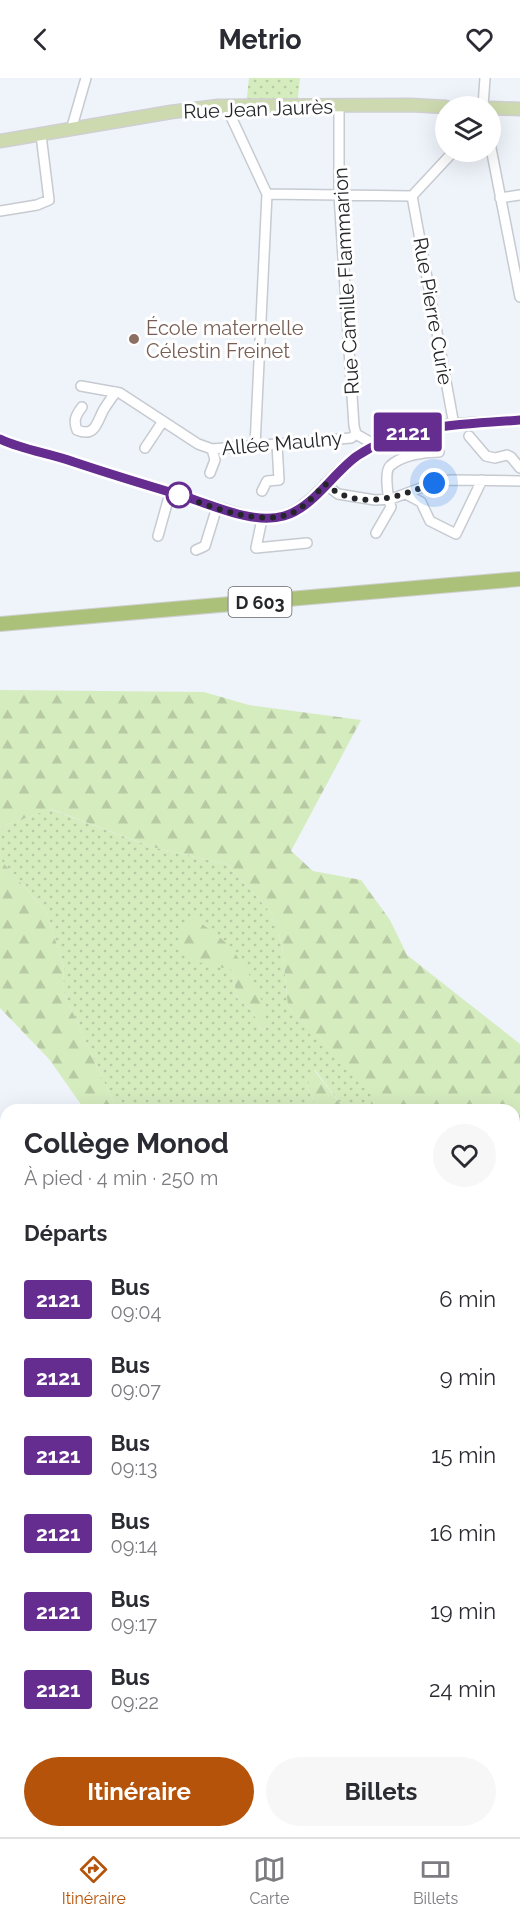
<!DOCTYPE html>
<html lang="fr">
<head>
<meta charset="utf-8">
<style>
	:root { --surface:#fff; --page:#f7f7f7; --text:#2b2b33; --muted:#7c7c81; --line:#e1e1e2; --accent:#b45309 }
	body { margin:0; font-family:Raleway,sans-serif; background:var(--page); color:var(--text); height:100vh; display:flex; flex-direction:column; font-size:22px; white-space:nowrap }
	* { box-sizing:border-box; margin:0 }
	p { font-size:20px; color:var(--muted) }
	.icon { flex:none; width:33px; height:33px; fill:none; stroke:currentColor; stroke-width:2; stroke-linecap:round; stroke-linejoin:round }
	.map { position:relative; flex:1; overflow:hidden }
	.details { position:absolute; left:0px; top:1026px; width:520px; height:734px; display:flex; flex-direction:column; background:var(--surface); border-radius:18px 18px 0 0; box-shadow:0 6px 24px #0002 }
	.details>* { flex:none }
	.badge { padding:0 12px; border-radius:4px; font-size:21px; line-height:39px }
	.buttons { position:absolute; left:435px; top:18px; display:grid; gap:12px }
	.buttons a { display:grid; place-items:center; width:66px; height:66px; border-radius:50%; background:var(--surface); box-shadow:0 6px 24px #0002; font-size:30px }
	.you { position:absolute; width:30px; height:30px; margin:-15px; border:4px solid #fff; border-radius:50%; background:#1a73e8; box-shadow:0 0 0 9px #1a73e833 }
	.map>.badge { position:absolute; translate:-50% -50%; box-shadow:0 0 0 3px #fff }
	h2 { padding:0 24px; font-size:22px; line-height:54px }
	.round { display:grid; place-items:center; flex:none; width:63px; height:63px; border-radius:32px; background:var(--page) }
	.summary { display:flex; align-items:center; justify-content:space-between; height:102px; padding:0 24px }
	h1 { font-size:28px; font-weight:700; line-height:45px }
	.button { display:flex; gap:12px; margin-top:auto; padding:12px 24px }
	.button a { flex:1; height:69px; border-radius:36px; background:var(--accent); color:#fff; font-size:24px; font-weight:700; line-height:69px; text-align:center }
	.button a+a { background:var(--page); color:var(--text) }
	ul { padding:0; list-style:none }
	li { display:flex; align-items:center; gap:18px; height:78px; padding:0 24px }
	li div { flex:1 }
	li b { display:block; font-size:22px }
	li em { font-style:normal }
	li .badge { min-width:66px; font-weight:700; text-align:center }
	header { display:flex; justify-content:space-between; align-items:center; height:78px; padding:0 24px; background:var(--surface); font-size:27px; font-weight:700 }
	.menu { display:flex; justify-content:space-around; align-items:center; height:84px; border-top:2px solid var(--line); background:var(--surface); font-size:16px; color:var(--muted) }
	.menu a { display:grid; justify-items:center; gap:3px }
	.menu .active { color:var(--accent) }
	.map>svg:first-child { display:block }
	.grass { fill:url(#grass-dots); fill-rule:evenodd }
	.forest { fill:url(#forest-firs) }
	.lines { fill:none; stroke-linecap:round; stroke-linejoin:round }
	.minor-casing { stroke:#c6cad1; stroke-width:12 }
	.major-casing { stroke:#cfcfd0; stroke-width:15 }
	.highway-casing { stroke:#cfcfd0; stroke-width:16 }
	.minor { stroke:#fff; stroke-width:9 }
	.major { stroke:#cddaaf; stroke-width:12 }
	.highway { stroke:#abc179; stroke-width:14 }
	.line-casing { stroke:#fff; stroke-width:14 }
	.line { stroke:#662d91; stroke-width:9 }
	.walk { stroke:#252629; stroke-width:6; stroke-dasharray:0 10.8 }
	.education-dot { fill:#8d6e63; stroke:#fff; stroke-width:2 }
	.stop-dot { fill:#fff; stroke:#662d91; stroke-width:3 }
	.labels { text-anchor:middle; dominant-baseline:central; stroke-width:6; stroke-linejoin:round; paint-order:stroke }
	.shield { fill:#fff; stroke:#666769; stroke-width:1.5 }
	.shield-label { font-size:18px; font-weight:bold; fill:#252629 }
	.street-label { font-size:20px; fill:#252629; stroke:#fff }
	.education-label { font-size:20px; fill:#785e54; stroke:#fff; text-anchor:start }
</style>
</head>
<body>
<header><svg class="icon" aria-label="back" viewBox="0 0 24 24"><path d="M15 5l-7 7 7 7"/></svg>Metrio<svg class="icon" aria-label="heart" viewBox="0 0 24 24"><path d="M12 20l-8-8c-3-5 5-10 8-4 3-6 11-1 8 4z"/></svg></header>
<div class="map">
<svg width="520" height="1759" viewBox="0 0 520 1759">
	<defs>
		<pattern id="grass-dots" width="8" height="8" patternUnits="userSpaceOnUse" patternTransform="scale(1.5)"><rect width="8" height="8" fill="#d5ecbf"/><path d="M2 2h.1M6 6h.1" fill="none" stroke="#b7caa4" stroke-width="1.8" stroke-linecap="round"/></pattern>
		<pattern id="forest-firs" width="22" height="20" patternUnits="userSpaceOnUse" patternTransform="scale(1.5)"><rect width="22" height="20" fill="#d5ecbf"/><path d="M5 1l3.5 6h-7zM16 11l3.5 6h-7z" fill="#b7caa4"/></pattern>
	</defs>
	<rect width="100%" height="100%" fill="#eff3fa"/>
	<!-- grass -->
	<path class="grass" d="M249 0H300L297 29 246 28Z
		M50 731 152 769 227 786 271 835 282 867 288 929 374 1012 370 1032H345L315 992 307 1009 319 1032H129L115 1028 63 913 64 890 47 835 0 781V749ZM232 891 266 951 261 952 253 934 237 920Z
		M520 1248V1298L517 1291V1249Z"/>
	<!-- forest -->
	<path class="forest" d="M0 612 204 614 249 627 361 642 291 773 313 793 361 802 390 842 407 877 520 966V1248L517 1250V1291L520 1298V1412L514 1410V1032H370L373 1012 288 929 282 867 271 835 227 786 152 769 51 731 0 749Z
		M0 781 47 835 64 890 63 913 115 1028 129 1032H85L49 981 0 930Z
		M195 841C204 848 216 855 225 864 244 884 269 924 266 951L261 952 253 934 237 920 232 892 198 884 179 869 178 854Z
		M314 992 345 1032H319L307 1009Z"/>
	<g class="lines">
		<defs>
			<path id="minor" d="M226 28 267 116 255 368
				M339 28V117L354 348 356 356 375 367
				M483 28 485 0
				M71 52 86 0
				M490 65 520 219
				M267 116 412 118 453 74
				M412 118 454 347
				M500 120 520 117
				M0 133 37 127 49 122 41 57
				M81 308 120 315 198 366 212 371 351 360 356 356
				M82 329C76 337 73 342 77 352 96 360 97 343 104 331 108 325 112 319 116 314
				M469 358 486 378 495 380 507 377 511 379 520 390
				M6 364 251 439C300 446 312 415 346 387 359 375 376 365 393 359 432 343 479 345 520 342
				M145 370 163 343
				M210 395 215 382 212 371
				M325 406 338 416 375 422 391 421 434 405 451 402 520 403
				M262 413 267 403 279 402 277 366
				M406 416 421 424 430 443 456 456 482 402
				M262 441 256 470 307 465
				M376 455 391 429C388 421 384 393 390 388 402 377 424 374 439 374
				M158 458 170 415
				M196 472 205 468 217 429"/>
			<path id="major" d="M490 30 520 31
				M0 63 171 34 218 28 411 27 446 29"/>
			<path id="highway" d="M0 546 520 501"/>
		</defs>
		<!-- minor casing -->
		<use href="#minor" class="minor-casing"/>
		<!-- major casing -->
		<use href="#major" class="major-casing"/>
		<!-- highway casing -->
		<use href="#highway" class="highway-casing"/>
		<!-- minor -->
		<use href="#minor" class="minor"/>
		<!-- major -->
		<use href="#major" class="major"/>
		<!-- highway -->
		<use href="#highway" class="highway"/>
	</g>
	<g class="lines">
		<defs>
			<path id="line" d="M0 361C20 371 52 376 74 384 110 396 146 407 183 418 213 427 253 447 284 438 313 430 333 395 357 378 406 345 464 347 520 342"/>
		</defs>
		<!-- line casing -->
		<use href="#line" class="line-casing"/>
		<!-- line -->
		<use href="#line" class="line"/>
		<!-- walk -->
		<path class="walk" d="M179 417C210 428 262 450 294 434 306 428 316 416 325 406 359 434 398 419 434 405"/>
	</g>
	<!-- markers -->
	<circle class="education-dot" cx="134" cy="261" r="6"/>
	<circle class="stop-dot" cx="179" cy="417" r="12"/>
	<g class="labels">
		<!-- shield labels -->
		<rect class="shield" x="228.5" y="509" width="63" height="30" rx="4.5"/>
		<g class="shield-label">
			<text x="260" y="524">D 603</text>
		</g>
		<!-- street labels -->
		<g class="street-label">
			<text transform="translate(258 31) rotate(-2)">Rue Jean Jaurès</text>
			<text transform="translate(346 203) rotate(-93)">Rue Camille Flammarion</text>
			<text transform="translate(433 233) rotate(80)">Rue Pierre Curie</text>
			<text transform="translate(282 365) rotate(-5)">Allée Maulny</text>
		</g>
		<!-- education labels -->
		<g class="education-label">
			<text x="146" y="250">École maternelle<tspan x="146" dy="23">Célestin Freinet</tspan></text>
		</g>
	</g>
</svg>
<div class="buttons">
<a><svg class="icon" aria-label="layers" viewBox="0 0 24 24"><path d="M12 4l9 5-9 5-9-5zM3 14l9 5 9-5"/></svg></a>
</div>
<div class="you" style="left:434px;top:405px"></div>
<b class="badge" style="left:408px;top:354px;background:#662d91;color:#fff">2121</b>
<section class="details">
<div class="summary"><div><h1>Collège Monod</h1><p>À pied · 4 min · 250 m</p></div><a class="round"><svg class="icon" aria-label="heart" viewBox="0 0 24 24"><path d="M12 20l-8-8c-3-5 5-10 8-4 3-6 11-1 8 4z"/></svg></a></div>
<h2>Départs</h2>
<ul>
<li><span class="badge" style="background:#662d91;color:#fff">2121</span><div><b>Bus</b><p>09:04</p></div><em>6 min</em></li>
<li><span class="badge" style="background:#662d91;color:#fff">2121</span><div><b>Bus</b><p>09:07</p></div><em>9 min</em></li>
<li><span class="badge" style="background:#662d91;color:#fff">2121</span><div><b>Bus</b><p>09:13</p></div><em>15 min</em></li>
<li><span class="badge" style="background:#662d91;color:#fff">2121</span><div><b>Bus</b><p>09:14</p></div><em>16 min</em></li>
<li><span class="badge" style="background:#662d91;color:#fff">2121</span><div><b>Bus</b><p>09:17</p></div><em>19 min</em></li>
<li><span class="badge" style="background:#662d91;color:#fff">2121</span><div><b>Bus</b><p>09:22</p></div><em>24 min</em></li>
</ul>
<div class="button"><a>Itinéraire</a><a>Billets</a></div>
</section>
</div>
<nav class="menu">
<a class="active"><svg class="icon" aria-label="directions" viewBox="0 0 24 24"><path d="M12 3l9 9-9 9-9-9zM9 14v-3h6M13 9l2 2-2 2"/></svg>Itinéraire</a>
<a><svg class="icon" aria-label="map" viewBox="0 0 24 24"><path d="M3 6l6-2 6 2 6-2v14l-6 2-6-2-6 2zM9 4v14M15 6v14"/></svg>Carte</a>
<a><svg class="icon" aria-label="tickets" viewBox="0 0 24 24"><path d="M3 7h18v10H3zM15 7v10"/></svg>Billets</a>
</nav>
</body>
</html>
